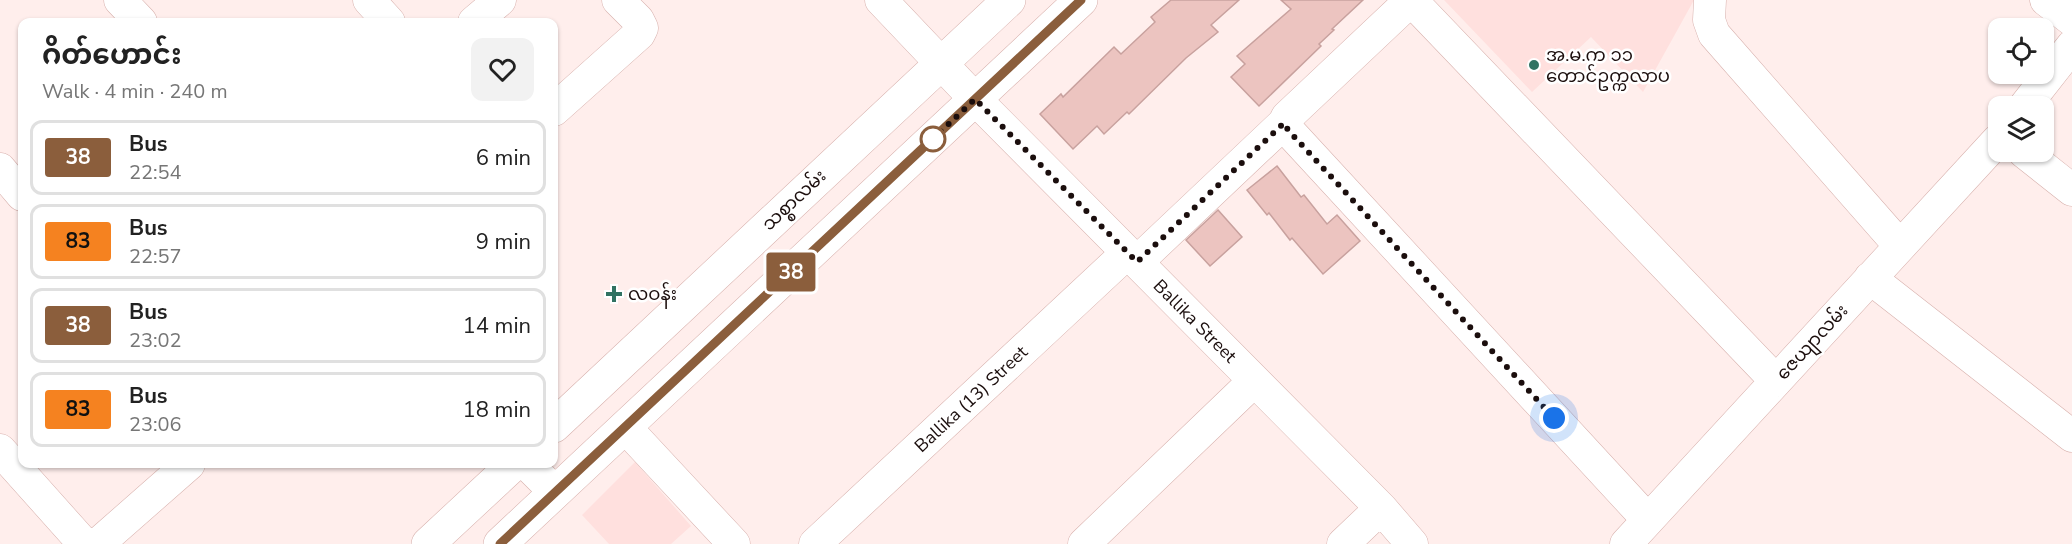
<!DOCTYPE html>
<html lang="en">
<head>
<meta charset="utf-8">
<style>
	:root { --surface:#fff; --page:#f2f2f2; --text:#222; --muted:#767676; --line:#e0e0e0 }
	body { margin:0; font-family:"Nunito Sans","Noto Sans Myanmar",sans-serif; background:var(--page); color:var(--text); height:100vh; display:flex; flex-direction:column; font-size:22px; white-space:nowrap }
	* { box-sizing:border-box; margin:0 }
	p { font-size:20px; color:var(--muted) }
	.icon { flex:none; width:33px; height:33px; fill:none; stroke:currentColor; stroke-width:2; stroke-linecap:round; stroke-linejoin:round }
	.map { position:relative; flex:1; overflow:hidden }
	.details { position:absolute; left:18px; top:18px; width:540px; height:450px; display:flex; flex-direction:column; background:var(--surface); border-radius:12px; box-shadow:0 2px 4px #0004 }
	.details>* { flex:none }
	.badge { padding:0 12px; border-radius:4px; font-size:21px; line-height:39px }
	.fabs { position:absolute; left:1988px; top:18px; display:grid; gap:12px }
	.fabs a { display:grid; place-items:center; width:66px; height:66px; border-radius:12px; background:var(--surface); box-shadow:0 2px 4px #0004; font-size:30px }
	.you { position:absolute; width:30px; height:30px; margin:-15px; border:4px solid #fff; border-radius:50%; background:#1a73e8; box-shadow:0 0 0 9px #1a73e833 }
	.map>.badge { position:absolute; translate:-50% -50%; box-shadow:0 0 0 3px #fff }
	.round { display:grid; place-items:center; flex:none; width:63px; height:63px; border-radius:12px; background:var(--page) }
	.overview { display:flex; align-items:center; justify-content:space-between; height:102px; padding:0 24px }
	h1 { font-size:28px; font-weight:700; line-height:45px }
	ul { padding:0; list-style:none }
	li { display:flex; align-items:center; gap:18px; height:75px; margin:0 12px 9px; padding:0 12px; border:3px solid var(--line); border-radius:12px }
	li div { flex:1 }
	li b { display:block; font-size:22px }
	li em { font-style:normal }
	li .badge { min-width:66px; font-weight:700; text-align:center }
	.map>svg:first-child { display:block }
	.built { fill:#ffe0de }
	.building { fill:#ecc4c0; stroke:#c8a19e; stroke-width:1.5 }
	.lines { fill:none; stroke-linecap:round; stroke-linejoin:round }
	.minor-casing { stroke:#d7b0ac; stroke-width:33 }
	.major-casing { stroke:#d7b0ac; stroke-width:34 }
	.minor { stroke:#fff; stroke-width:32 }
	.major { stroke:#fff; stroke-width:33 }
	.line-casing { stroke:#fff; stroke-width:14 }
	.line { stroke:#8b5e3c; stroke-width:9 }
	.walk { stroke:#1b0e0d; stroke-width:6; stroke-dasharray:0 10.8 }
	.poi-dot { fill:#317262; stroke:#fff; stroke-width:2 }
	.stop-dot { fill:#fff; stroke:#8b5e3c; stroke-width:3 }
	.labels { text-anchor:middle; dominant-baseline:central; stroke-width:5; stroke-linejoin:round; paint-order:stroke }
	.poi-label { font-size:18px; fill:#1b0e0d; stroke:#fff; text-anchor:start }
	.street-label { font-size:18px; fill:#1b0e0d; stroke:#fff }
</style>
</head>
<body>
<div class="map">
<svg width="2072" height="544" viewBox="0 0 2072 544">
	<rect width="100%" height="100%" fill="#ffeeec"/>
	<!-- built -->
	<path class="built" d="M1444 0H1694L1643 92 1591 37 1532 92Z
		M635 462 691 526 671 544H609L582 515Z"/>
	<!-- building -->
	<path class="building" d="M1171 0H1239L1211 25 1218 32 1186 58 1129 114 1127 112 1104 134 1097 126 1073 149 1040 114 1061 94 1063 97 1114 47 1121 54 1155 22 1151 17Z
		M1281 0H1363L1332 29 1334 30 1319 44 1321 46 1259 106 1231 77 1245 64 1237 56 1291 9Z
		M1277 166 1301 197 1304 195 1327 224 1337 215 1360 241 1323 274 1292 238 1290 240 1269 213 1267 215 1247 190Z
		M1218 210 1242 237 1210 266 1186 240Z"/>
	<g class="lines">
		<defs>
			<path id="minor" d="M120 0 141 22
				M369 0 389 22
				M881 0 975 99 1381 508 1412 544
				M1710 0 1709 20 1714 34 1900 246
				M2046 0 2072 20
				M474 22 500 0
				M2025 106 2072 46
				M554 110 639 34 642 28 638 20 618 0
				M2024 152 2072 190
				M0 169 22 195
				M1137 262 1284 123
				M1870 278 2072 436
				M625 427 734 544
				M0 450 84 544
				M527 464 555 492
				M1648 520 1288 130 1284 123 1287 117 1411 0 1776 381
				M98 544 189 464
				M815 544 1127 253
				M1084 544 1254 381
				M1343 544 1381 508
				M1626 544 1998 140"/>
			<path id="major" d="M554 426 1009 0
				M428 544 514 464
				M500 544 1081 0"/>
		</defs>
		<!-- minor casing -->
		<use href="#minor" class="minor-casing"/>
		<!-- major casing -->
		<use href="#major" class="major-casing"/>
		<!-- minor -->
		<use href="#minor" class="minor"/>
		<!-- major -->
		<use href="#major" class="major"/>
	</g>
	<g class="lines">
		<defs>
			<path id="line" d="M500 544 1081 0"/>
		</defs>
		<!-- line casing -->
		<use href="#line" class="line-casing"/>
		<!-- line -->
		<use href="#line" class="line"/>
		<!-- walk -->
		<path class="walk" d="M933 139 975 99 1137 262 1284 123 1288 130 1554 418"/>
	</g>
	<!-- markers -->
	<g class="poi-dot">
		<circle cx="1534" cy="65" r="6"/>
		<path d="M611 285h6v6h6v6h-6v6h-6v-6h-6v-6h6z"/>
	</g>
	<circle class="stop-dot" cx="933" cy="139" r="12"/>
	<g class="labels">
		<!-- poi labels -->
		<g class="poi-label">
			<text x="1546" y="55">အ.မ.က ၁၁<tspan x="1546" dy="21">တောင်ဥက္ကလာပ</tspan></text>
			<text x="628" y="294">လဝန်း</text>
		</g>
		<!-- street labels -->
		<g class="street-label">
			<text transform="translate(794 200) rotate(-43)">သစ္စာလမ်း</text>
			<text transform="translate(1195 321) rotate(45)">Ballika Street</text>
			<text transform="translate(1812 342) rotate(-47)">ဇေယျာလမ်း</text>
			<text transform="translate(971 399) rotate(-43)">Ballika (13) Street</text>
		</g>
	</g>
</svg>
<div class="fabs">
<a><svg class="icon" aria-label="locate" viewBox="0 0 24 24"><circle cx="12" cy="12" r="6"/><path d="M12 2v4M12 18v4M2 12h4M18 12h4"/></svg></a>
<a><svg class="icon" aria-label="layers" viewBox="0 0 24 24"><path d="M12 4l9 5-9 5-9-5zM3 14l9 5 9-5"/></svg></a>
</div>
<div class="you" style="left:1554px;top:418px"></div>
<b class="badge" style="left:791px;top:272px;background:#8b5e3c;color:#fff">38</b>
<section class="details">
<div class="overview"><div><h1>ဂိတ်ဟောင်း</h1><p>Walk · 4 min · 240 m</p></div><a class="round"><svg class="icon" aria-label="heart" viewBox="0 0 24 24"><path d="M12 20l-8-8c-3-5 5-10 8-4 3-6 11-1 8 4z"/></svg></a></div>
<ul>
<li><span class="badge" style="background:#8b5e3c;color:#fff">38</span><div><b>Bus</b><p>22:54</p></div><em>6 min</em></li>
<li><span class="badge" style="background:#f58220;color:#111">83</span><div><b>Bus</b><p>22:57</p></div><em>9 min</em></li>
<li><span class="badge" style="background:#8b5e3c;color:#fff">38</span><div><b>Bus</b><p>23:02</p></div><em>14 min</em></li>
<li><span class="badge" style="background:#f58220;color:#111">83</span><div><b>Bus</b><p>23:06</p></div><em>18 min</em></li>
</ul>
</section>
</div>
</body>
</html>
